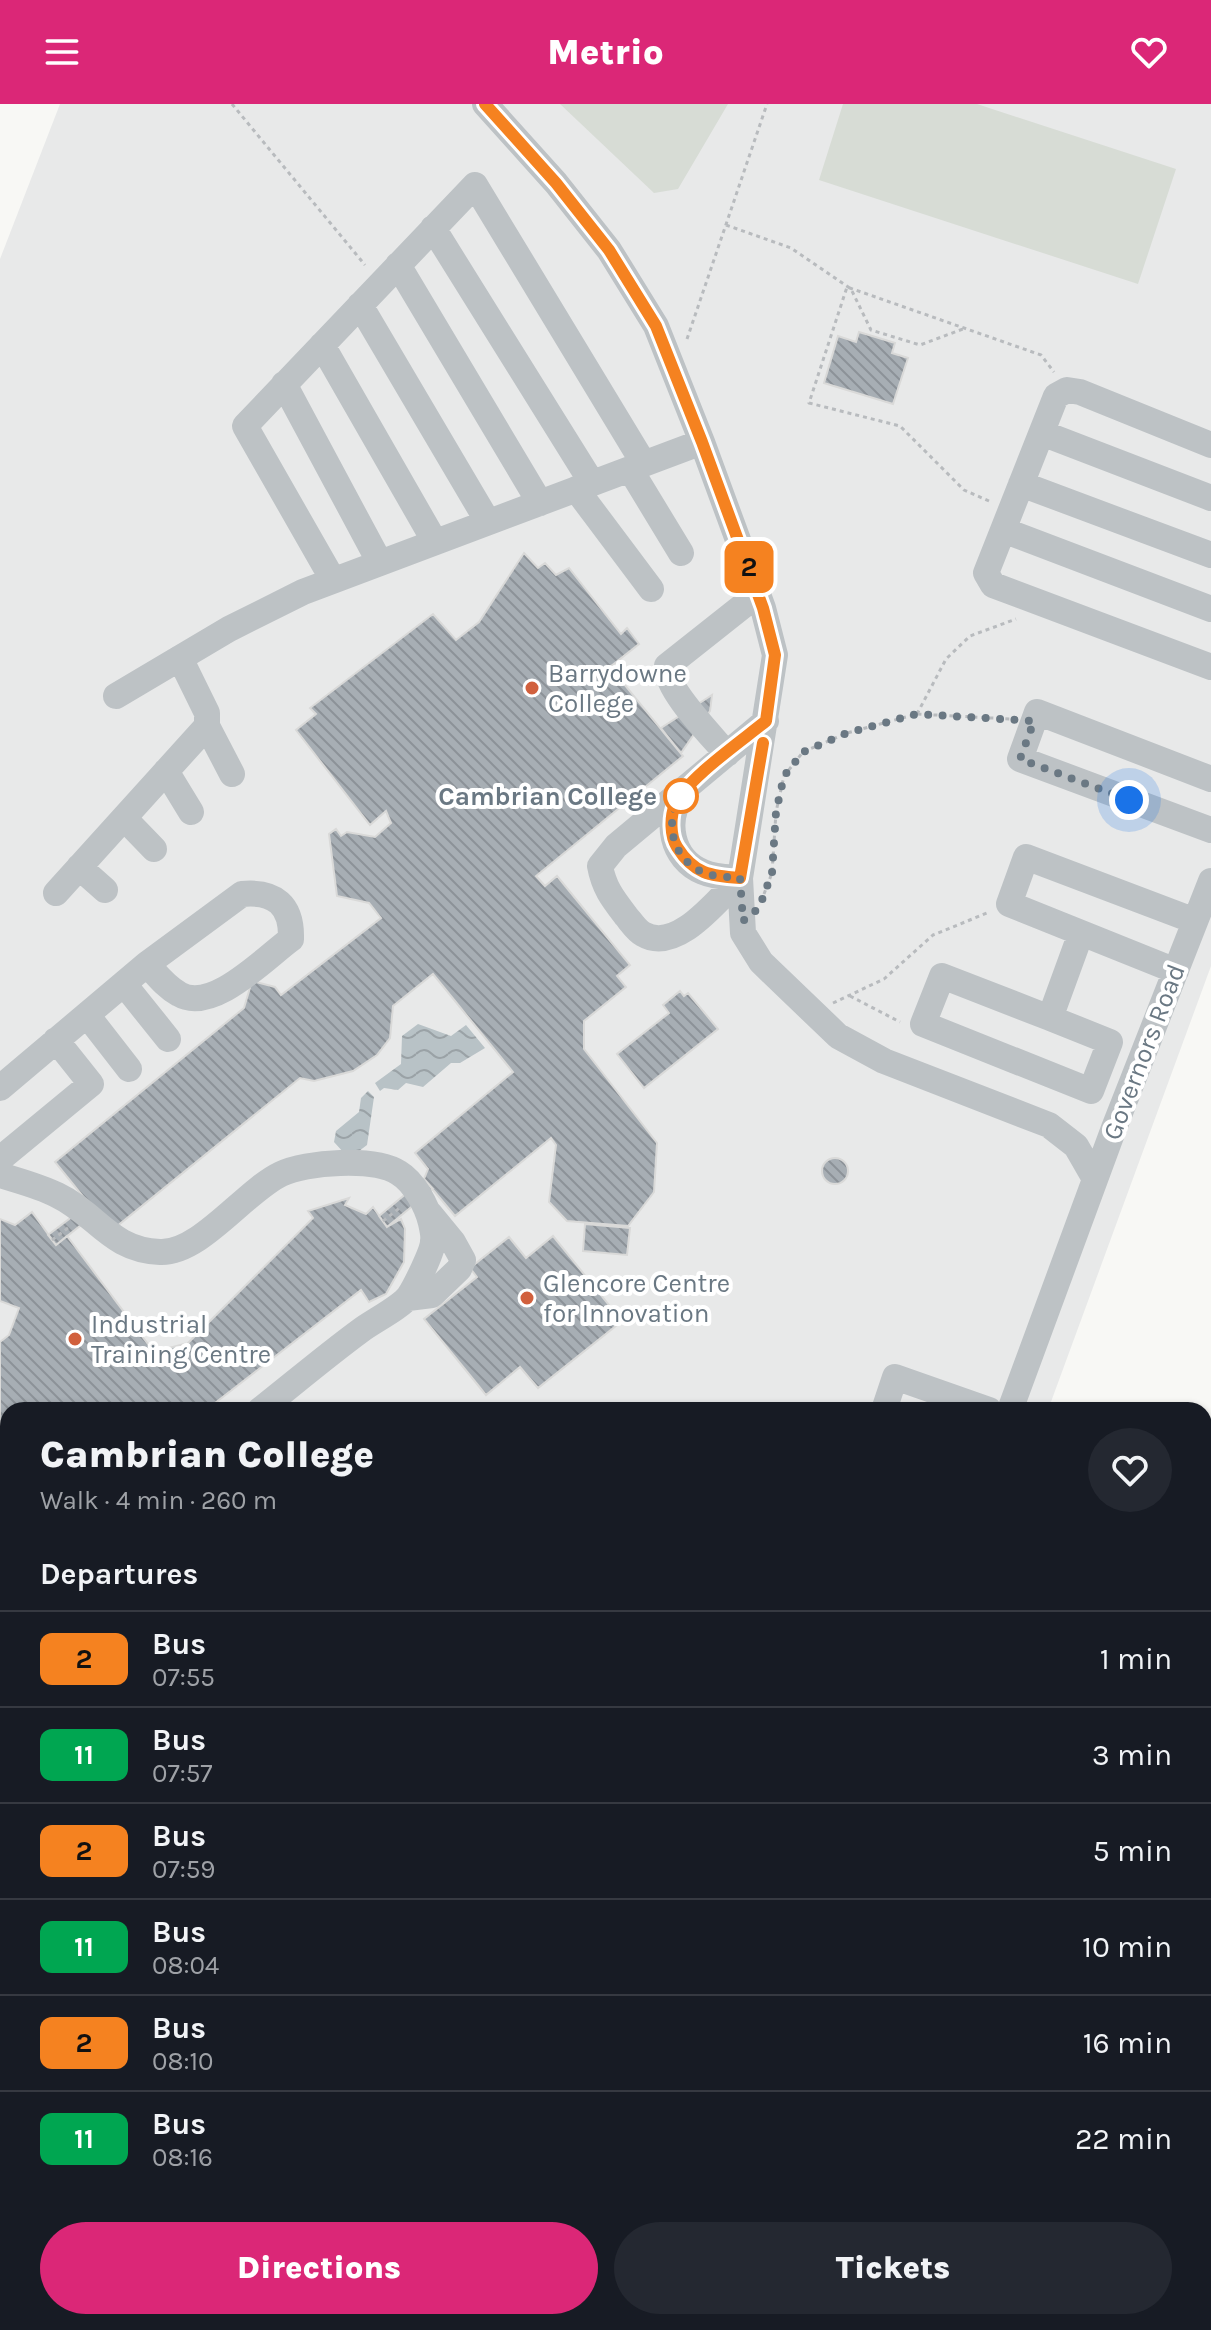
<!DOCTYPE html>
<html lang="en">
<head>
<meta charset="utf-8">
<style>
	:root { --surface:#171b24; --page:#242831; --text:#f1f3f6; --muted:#9ea1a6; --line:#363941; --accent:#db2777 }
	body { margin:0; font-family:Karla,sans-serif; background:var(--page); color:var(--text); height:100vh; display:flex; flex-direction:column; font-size:30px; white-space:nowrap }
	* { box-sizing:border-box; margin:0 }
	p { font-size:26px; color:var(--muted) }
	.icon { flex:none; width:44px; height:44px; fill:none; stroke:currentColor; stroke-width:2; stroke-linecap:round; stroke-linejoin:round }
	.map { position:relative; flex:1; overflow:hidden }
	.details { position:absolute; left:0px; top:1298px; width:1212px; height:928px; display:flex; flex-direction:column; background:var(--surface); border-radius:24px 24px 0 0; box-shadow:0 2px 6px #0004 }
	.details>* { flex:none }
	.badge { padding:0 16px; border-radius:12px; font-size:28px; line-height:52px }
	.you { position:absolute; width:40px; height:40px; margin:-20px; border:6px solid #fff; border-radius:50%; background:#1a73e8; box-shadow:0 0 0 12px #1a73e833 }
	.map>.badge { position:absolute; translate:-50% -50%; box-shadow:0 0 0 4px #fff }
	h2 { padding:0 40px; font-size:30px; line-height:72px }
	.round { display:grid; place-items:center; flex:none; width:84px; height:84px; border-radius:42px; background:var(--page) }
	.headline { display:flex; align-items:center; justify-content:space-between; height:136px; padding:0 40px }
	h1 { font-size:38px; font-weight:800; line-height:60px }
	.primary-button { display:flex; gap:16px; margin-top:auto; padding:16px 40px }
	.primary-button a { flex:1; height:92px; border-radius:48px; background:var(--accent); color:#fff; font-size:32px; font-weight:800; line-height:92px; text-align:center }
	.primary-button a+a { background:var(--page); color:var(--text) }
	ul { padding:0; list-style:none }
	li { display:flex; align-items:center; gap:24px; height:96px; padding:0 40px; border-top:2px solid var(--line) }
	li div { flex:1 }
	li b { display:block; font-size:30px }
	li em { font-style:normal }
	li .badge { min-width:88px; font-weight:700; text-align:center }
	header { display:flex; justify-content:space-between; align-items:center; height:104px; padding:0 40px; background:var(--accent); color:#fff; font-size:36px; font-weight:800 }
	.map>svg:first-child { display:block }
	.built { fill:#e8e9e9 }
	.park { fill:#d7dcd5 }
	.water { fill:url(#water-waves) }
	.building { fill:url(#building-back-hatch); stroke:#d9d9d8; stroke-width:2 }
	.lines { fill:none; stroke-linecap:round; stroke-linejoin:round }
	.path { stroke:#b8bbbe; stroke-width:3; stroke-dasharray:4 4; stroke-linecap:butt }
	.minor { stroke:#bdc2c5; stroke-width:26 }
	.line-casing { stroke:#fff; stroke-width:18 }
	.line { stroke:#f58220; stroke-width:12 }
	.walk { stroke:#6a7883; stroke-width:8; stroke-dasharray:0 14.4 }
	.poi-dot { fill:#d1603d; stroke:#fff; stroke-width:3 }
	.stop-dot { fill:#fff; stroke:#f58220; stroke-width:4 }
	.labels { text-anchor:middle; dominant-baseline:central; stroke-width:8; stroke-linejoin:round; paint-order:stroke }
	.poi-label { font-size:26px; fill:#6a7883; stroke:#fff; text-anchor:start }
	.stop-label { font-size:26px; font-weight:bold; fill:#6a7883; stroke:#fff; text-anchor:end }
	.street-label { font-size:26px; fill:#6a7883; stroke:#fff }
</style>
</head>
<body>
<header><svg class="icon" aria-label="menu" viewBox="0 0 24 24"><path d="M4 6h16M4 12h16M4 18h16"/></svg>Metrio<svg class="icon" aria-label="heart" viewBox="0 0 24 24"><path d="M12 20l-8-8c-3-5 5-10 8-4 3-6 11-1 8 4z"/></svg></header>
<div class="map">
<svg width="1211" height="2226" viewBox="0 0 1211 2226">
	<defs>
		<pattern id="water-waves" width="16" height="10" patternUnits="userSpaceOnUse" patternTransform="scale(2)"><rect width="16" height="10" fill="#b8c2c6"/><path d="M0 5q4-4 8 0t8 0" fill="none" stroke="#9aa2a6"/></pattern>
		<pattern id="building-back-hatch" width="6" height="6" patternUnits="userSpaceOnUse" patternTransform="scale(2)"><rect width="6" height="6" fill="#a7aeb4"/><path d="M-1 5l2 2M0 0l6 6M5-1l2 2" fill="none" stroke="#8c9298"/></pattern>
	</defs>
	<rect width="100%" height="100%" fill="#f8f8f5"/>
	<!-- built -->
	<path class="built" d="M60 0H1211V862L1048 1306H8V2218H712L709 2226H16L0 2220V155Z"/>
	<!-- park -->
	<path class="park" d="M560 0H728L678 85 654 89Z
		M843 0H977L1176 65 1138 180 819 76Z"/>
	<!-- water -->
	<path class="water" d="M418 920 451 932 466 921 485 944 460 959H451L423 983 406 979 398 986 384 984 380 987 375 979 401 960 402 932Z
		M368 987 374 993 367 1041 355 1050 344 1049 334 1038 336 1027 359 1008 361 994Z"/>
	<!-- building -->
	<path class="building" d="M859 228 895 239 892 249 908 254 893 300 824 279 838 232 856 238Z
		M524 449 538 464 545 459 556 471 569 464 621 530 627 524 639 540 610 563 683 652 536 772 545 782 557 772 630 861 617 872 626 883 584 917V945L657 1039 654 1088 628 1122 567 1117 549 1098 556 1041 551 1034 455 1112 424 1075 428 1065 415 1049 513 968 433 870 393 902 390 934 377 951 353 967 314 977 300 974 111 1127 55 1058 244 904 252 877 275 883 281 891 381 814 369 799 337 792 329 730 336 725 341 732 347 728 375 733 391 719 386 707 370 721 296 626 316 610 310 604 433 510 456 536 479 518Z
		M712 591 710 607 681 649 661 624Z
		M680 887 684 892 688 889 718 925 644 984 617 950 669 909 663 901Z
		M822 1067a13 13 0 1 1 26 0a13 13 0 1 1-26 0Z
		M424 1075 433 1085 387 1123 379 1112Z
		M349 1094 345 1101 366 1110 373 1103 387 1123 401 1115 405 1125 404 1158 386 1190 369 1198 361 1186 206 1306H102L98 1301 91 1306H8V1374L0 1381V1238L9 1231 19 1204 0 1197V1115L15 1121 32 1108 56 1141 67 1132 154 1248 184 1240 182 1245 313 1114 308 1107Z
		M89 1100 96 1109 56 1141 48 1131Z
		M585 1120 630 1124 627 1151 583 1147Z
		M553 1132 622 1217 538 1284 520 1263 486 1291 424 1215 477 1173 470 1164 509 1133 526 1154Z
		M1204 1454 1211 1457V1506L1204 1503 1207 1485 1204 1484Z
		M0 1621 8 1624V1663L0 1660Z
		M1204 1855 1211 1858V1900L1204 1897Z
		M0 1872 8 1875V1917L0 1914Z
		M1204 1905 1211 1908V1948L1204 1945Z
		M1204 2044 1211 2046V2098L1204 2097Z
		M1205 2169 1211 2171V2217L1204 2214Z
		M173 2218H249L246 2226H170Z
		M287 2218H403L400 2226H284Z
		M403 2218H575L596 2226H400Z
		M799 2218H839L836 2226H796Z
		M946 2218H979L988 2221 987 2226H943Z"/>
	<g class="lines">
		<!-- path -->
		<path class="path" d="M232 0 365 161
			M726 121 791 144 851 185 871 226 920 241 963 225
			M687 235 767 0
			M989 397 964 386 900 322 809 299 847 183 1041 251 1054 268
			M917 610 946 555 970 532 1016 515
			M764 790 772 769 776 708 784 672 803 648 847 629 917 610 1010 615
			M850 892 900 918
			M833 899 884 875 933 831 987 809
			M383 1117 402 1102
			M52 1136 68 1124"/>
		<!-- minor -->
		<path class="minor" d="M485 0 556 79 609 146 656 222 702 338 763 504 775 551 740 774 743 829 761 858 838 932 884 957 1049 1021 1076 1042 1095 1075
			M433 124 592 379
			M398 161 540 399
			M360 201 488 418
			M322 241 435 438
			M284 280 380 459
			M1042 329 1211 394
			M1211 341 1080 288 1067 286 1056 292 986 469 993 481 1211 563
			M630 365 681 449
			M1021 380 1211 451
			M576 385 651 485
			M1003 426 1211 505
			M333 476 245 322 475 81 644 360
			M116 592 229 525 303 488 702 338
			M207 622 232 670
			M727 650C712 632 664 584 667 562L758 490
			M166 667 191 708
			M1211 675 1037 608 1020 655 1211 726
			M683 690C664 716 671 755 703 768 714 773 728 773 740 774
			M124 714 154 745
			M79 763 105 786
			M740 774C718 795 677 850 643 830 637 827 631 818 626 812 613 795 604 784 600 762L616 742 766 617
			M56 789 207 622V609L180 554
			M1176 867 1009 800 1026 753 1195 817
			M124 880 168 935
			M87 911 129 965
			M1050 914 942 872 923 920 1091 987 1110 938 1050 914 1081 829
			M0 984 147 860 242 790C275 787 292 801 291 835 265 854 212 910 179 890 166 883 157 871 147 860
			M0 1055 91 980 56 936
			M0 1071C19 1077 39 1082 57 1091 97 1110 110 1146 160 1148 200 1150 245 1087 281 1070 306 1058 374 1053 399 1069 414 1078 427 1102 431 1119 432 1124 434 1132 433 1137 433 1147 415 1183 409 1192 400 1204 373 1217 360 1227 326 1252 293 1280 260 1306
			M408 1194 432 1191 459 1165 463 1156 453 1138 430 1110
			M884 1306 895 1273 989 1306
			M1010 1306 1114 1024 1211 777
			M1204 1553 1211 1556
			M0 1570 8 1575
			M0 1680 8 1683
			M0 1855 8 1856
			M0 1940 8 1942
			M0 1984 8 1987
			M1204 1986 1211 1988
			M0 2069 8 2050
			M1080 2218 1102 2226
			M889 2226 892 2218"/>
	</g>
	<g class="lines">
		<defs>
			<path id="line" d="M485 0 556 79 609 146 656 222 702 338 763 504 775 551 766 617C743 636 685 676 675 701 670 713 670 732 677 743 694 770 710 772 740 774L763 639"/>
		</defs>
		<!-- line casing -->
		<use href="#line" class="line-casing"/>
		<!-- line -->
		<use href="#line" class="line"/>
		<!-- walk -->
		<path class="walk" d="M681 692C663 718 673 755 702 768 714 773 728 773 740 774L743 817 759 804 772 769 776 708 784 672 803 648 847 629 917 610 1034 617 1020 655 1129 696"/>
	</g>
	<!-- markers -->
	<g class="poi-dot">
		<circle cx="532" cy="584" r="8"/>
		<circle cx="527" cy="1194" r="8"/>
		<circle cx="75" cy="1235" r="8"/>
	</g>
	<circle class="stop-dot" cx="681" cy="692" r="16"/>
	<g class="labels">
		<!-- poi labels -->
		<g class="poi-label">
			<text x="548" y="569">Barrydowne<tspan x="548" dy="30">College</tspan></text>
			<text x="543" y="1179">Glencore Centre<tspan x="543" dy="30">for Innovation</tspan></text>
			<text x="91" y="1220">Industrial<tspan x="91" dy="30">Training Centre</tspan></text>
		</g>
		<!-- stop labels -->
		<g class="stop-label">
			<text x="657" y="692">Cambrian College</text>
		</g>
		<!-- street labels -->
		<g class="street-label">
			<text transform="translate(1144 948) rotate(-69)">Governors Road</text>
		</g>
	</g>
</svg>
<div class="you" style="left:1129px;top:696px"></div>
<b class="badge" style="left:749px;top:463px;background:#f58220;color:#111">2</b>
<section class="details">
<div class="headline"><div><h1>Cambrian College</h1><p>Walk · 4 min · 260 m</p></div><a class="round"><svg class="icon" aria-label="heart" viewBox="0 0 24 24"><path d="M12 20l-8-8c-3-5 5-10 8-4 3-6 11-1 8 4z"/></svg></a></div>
<h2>Departures</h2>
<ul>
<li><span class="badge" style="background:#f58220;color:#111">2</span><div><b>Bus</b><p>07:55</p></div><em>1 min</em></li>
<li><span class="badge" style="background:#00a651;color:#fff">11</span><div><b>Bus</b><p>07:57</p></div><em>3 min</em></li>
<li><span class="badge" style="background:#f58220;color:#111">2</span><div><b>Bus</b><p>07:59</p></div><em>5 min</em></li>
<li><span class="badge" style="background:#00a651;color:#fff">11</span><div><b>Bus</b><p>08:04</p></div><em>10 min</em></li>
<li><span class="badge" style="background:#f58220;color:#111">2</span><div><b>Bus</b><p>08:10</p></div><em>16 min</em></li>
<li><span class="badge" style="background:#00a651;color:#fff">11</span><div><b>Bus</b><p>08:16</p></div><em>22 min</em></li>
</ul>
<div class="primary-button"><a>Directions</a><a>Tickets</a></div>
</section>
</div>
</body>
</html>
